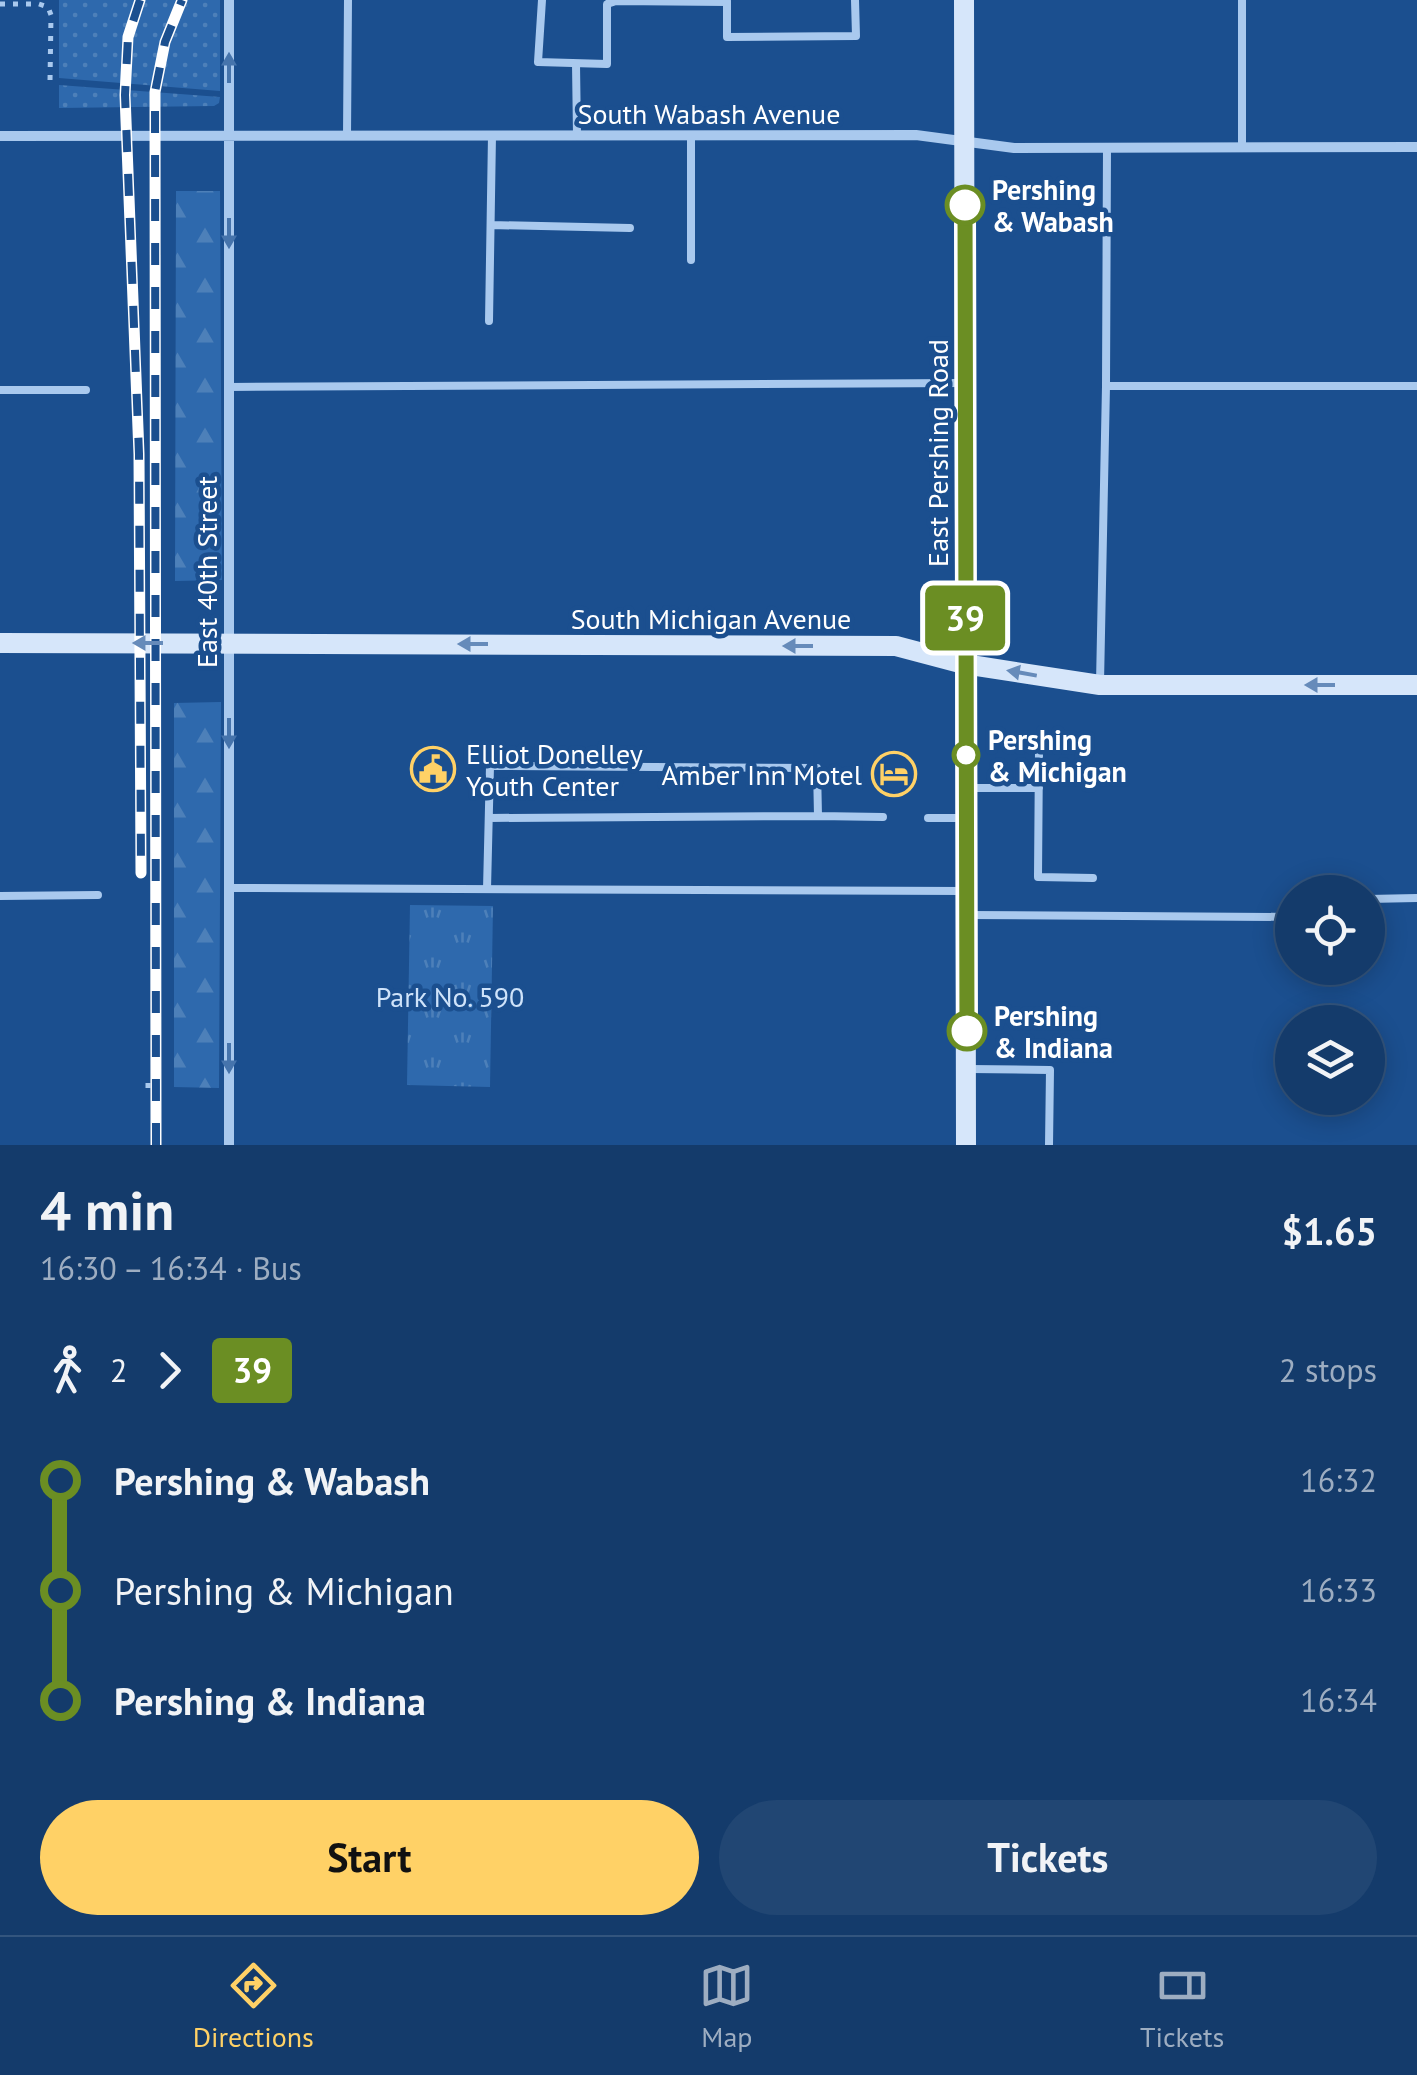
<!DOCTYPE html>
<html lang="en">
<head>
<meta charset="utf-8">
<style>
	:root { --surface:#143b6b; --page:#214673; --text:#f1f3f6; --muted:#9dadc1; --line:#33557e; --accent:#ffd166 }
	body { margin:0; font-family:"PT Sans",sans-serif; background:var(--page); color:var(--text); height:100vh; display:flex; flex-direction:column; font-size:38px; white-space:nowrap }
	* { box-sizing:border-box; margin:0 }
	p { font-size:32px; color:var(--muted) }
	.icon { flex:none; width:55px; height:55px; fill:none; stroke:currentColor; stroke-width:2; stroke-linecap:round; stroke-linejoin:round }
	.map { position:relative; height:1145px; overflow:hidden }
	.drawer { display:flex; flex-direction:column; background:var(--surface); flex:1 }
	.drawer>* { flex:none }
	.badge { padding:0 20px; border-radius:8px; font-size:35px; line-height:65px }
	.tools { position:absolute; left:1275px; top:875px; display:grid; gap:20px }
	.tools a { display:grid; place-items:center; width:110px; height:110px; border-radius:50%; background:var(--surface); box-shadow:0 5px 25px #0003,0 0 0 2px var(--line); font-size:50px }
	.map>.badge { position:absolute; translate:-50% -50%; box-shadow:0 0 0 5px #fff }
	.legs { display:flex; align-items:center; gap:15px; height:110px; padding:0 40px; font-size:32px }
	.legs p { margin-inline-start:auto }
	.headline { display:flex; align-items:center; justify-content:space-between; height:170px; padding:0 40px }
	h1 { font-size:55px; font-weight:700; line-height:75px }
	.cta { display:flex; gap:20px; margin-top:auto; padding:20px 40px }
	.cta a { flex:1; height:115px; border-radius:60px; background:var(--accent); color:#111; font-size:40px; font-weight:700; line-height:115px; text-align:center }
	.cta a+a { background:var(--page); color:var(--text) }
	ul { padding:0 40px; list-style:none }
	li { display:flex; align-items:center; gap:35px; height:110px; font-size:38px }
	li i { display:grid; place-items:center; width:15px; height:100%; margin:0 12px; background:currentColor }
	li i::after { content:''; width:25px; height:25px; margin:-12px; border:8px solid; border-radius:50%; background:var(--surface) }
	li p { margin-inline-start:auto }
	li:first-child i { background:linear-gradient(#0000 50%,currentColor 0) }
	li:last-child i { background:linear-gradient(currentColor 50%,#0000 0) }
	.dock { display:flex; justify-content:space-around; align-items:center; height:140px; border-top:2px solid var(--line); background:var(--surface); font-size:28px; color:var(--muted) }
	.dock a { display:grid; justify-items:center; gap:5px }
	.dock .active { color:var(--accent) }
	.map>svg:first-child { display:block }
	.grass { fill:url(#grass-dots) }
	.forest { fill:url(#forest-firs) }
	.park { fill:url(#park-tufts) }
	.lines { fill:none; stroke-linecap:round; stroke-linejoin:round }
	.path { stroke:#a9c9ee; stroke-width:5; stroke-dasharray:5 8; stroke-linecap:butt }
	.lane { stroke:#a9c9ee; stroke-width:8 }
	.street { stroke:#a9c9ee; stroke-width:10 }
	.secondary { stroke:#d6e6fa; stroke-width:20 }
	.rail-casing { stroke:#fff; stroke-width:11 }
	.rail { stroke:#1b4f8f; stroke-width:8; stroke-dasharray:22; stroke-linecap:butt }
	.oneway { fill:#4674ac }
	.oneway2 { fill:#668bba }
	.line-1-casing { stroke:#fff; stroke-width:22 }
	.line-1 { stroke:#6b8e23; stroke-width:15 }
	.stop-1-dot { fill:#fff; stroke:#6b8e23; stroke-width:5 }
	.labels { text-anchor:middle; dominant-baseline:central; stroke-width:9; stroke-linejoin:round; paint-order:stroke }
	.street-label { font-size:28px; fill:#fff; stroke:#1b4f8f }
	.stop-label { font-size:28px; font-weight:bold; fill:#fff; stroke:#1b4f8f; text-anchor:start }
	.poi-label { font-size:28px; fill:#fff; stroke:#1b4f8f; text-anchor:start }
	.park-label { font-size:28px; fill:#cfe3fa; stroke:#1b4f8f }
</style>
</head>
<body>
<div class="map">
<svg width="1417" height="1145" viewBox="0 0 1417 1145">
	<defs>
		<pattern id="grass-dots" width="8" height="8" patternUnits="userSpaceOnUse" patternTransform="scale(2.5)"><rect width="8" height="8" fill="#2e69ad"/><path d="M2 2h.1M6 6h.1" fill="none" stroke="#4d80b9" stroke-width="1.8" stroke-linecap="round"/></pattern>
		<pattern id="forest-firs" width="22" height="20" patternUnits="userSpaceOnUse" patternTransform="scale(2.5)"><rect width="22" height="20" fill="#2e69ad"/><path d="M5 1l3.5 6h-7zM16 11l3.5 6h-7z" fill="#4d80b9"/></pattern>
		<pattern id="park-tufts" width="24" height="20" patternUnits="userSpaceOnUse" patternTransform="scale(2.5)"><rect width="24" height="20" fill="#2e69ad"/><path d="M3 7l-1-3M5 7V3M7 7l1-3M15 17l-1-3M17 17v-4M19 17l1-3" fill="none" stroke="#4d80b9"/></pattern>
	</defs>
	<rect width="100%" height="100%" fill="#1b4f8f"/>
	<!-- grass -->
	<path class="grass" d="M59 0H220V91L59 78Z
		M59 85 220 97 219 103 214 106 59 108Z"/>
	<!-- forest -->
	<path class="forest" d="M176 191H220L222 580 175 581Z
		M221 702 219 1088 174 1087V703Z"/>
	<!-- park -->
	<path class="park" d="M410 905 493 906 490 1087 407 1085Z"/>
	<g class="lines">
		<!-- path -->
		<path class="path" d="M0 4H39L48 7 51 15 50 81
			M148 1083V1091"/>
		<!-- lane -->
		<path class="lane" d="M542 0 538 62 607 64V4L616 1 727 2
			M1242 0V148
			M727 1V37L856 36 855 0
			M576 64 577 135
			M347 136 348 0
			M491 225 630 228
			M691 260V135
			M489 321 492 135
			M1106 386H1417
			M229 387 964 383
			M0 390H86
			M1100 683 1106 386 1107 148
			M1039 751 1038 877 1093 878
			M966 788H1039
			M818 816 883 817
			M928 818H963
			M229 888 964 891
			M487 889C488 848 489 807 490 766L817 768 818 816 489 818
			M0 896 98 895
			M1368 899 1417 898
			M967 915 1292 917
			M970 1069 1050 1070 1049 1145"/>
		<!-- street -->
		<path class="street" d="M0 136 916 135 1014 148 1417 147
			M229 1145V0"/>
		<!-- secondary -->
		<path class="secondary" d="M964 0 966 1145
			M0 643 896 646 964 664 1100 685H1417"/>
		<defs>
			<path id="rail" d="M140 0 128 37 125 95 139 454 141 873
				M156 1145 155 92 165 42 182 0"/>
		</defs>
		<!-- rail casing -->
		<use href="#rail" class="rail-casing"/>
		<!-- rail -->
		<use href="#rail" class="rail"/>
	</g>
	<!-- one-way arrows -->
	<defs><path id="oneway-solid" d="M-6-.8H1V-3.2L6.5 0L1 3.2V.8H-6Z" transform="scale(2.5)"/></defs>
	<g class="oneway">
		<use href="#oneway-solid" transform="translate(229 68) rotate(-90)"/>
		<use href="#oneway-solid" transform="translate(229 233) rotate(90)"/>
		<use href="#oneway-solid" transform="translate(229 733) rotate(90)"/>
		<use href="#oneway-solid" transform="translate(229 1058) rotate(90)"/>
	</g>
	<g class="oneway2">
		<use href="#oneway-solid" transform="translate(148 643) rotate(-180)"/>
		<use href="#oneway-solid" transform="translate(473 644) rotate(-180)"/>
		<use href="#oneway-solid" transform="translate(798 646) rotate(-180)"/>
		<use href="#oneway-solid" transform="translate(1022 673) rotate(-170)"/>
		<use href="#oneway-solid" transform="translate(1320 685) rotate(-180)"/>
	</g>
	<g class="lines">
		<defs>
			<path id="line-1" d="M965 205 967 1031"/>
		</defs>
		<!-- line-1 casing -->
		<use href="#line-1" class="line-1-casing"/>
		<!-- line-1 -->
		<use href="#line-1" class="line-1"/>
	</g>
	<!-- icons -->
	<defs>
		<symbol id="civic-ring" viewBox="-11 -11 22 22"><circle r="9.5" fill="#1b4f8f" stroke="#ffd166" stroke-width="1.5"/><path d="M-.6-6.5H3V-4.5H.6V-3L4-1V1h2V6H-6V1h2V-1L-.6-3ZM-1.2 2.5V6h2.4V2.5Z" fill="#ffd166"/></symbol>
		<symbol id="hotel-ring" viewBox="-11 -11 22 22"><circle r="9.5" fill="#1b4f8f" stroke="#ffd166" stroke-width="1.5"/><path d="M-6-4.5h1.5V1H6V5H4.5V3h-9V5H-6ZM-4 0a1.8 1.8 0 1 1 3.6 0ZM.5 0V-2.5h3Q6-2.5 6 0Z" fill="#ffd166"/></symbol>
	</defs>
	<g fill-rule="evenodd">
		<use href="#civic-ring" x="408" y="744" width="50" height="50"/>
		<use href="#hotel-ring" x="869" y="749" width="50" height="50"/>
	</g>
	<!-- markers -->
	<g class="stop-1-dot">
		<circle cx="965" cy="205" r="18"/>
		<circle cx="966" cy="755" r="12"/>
		<circle cx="967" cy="1031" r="18"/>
	</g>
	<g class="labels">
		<!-- street labels -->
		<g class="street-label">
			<text x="709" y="113">South Wabash Avenue</text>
			<text transform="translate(937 453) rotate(-90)">East Pershing Road</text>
			<text transform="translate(206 572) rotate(-90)">East 40th Street</text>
			<text x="711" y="618">South Michigan Avenue</text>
		</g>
		<!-- stop labels -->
		<g class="stop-label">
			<text x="992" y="189">Pershing<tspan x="992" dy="32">&amp; Wabash</tspan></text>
			<text x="988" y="739">Pershing<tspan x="988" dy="32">&amp; Michigan</tspan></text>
			<text x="994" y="1015">Pershing<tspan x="994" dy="32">&amp; Indiana</tspan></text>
		</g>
		<!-- poi labels -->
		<g class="poi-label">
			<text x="466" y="753">Elliot Donelley<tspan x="466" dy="32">Youth Center</tspan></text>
			<text x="862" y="774" text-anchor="end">Amber Inn Motel</text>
		</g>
		<!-- park labels -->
		<g class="park-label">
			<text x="450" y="996">Park No. 590</text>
		</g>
	</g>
</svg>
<div class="tools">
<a><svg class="icon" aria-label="locate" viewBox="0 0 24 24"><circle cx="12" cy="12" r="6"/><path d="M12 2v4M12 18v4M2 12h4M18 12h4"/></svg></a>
<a><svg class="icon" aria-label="layers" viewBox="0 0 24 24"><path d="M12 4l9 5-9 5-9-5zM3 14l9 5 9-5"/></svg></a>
</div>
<b class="badge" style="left:965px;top:618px;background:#6b8e23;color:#fff">39</b>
</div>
<section class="drawer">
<div class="headline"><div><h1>4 min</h1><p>16:30 – 16:34 · Bus</p></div><b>$1.65</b></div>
<div class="legs"><svg class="icon" aria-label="walk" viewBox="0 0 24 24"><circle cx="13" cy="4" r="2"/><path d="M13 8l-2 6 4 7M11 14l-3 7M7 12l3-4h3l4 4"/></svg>2<svg class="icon" aria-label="forward" viewBox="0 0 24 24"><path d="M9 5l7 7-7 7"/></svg><b class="badge" style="background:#6b8e23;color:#fff">39</b><p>2 stops</p></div>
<ul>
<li><i style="color:#6b8e23"></i><b>Pershing &amp; Wabash</b><p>16:32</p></li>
<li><i style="color:#6b8e23"></i><span>Pershing &amp; Michigan</span><p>16:33</p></li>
<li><i style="color:#6b8e23"></i><b>Pershing &amp; Indiana</b><p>16:34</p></li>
</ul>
<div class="cta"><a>Start</a><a>Tickets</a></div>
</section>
<nav class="dock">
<a class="active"><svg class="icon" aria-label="directions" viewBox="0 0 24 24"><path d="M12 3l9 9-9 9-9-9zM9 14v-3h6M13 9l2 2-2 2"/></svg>Directions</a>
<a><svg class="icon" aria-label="map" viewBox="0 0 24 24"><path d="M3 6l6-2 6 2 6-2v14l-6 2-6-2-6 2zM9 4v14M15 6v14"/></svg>Map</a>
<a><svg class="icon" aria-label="tickets" viewBox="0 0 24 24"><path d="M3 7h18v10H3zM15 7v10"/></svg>Tickets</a>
</nav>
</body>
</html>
